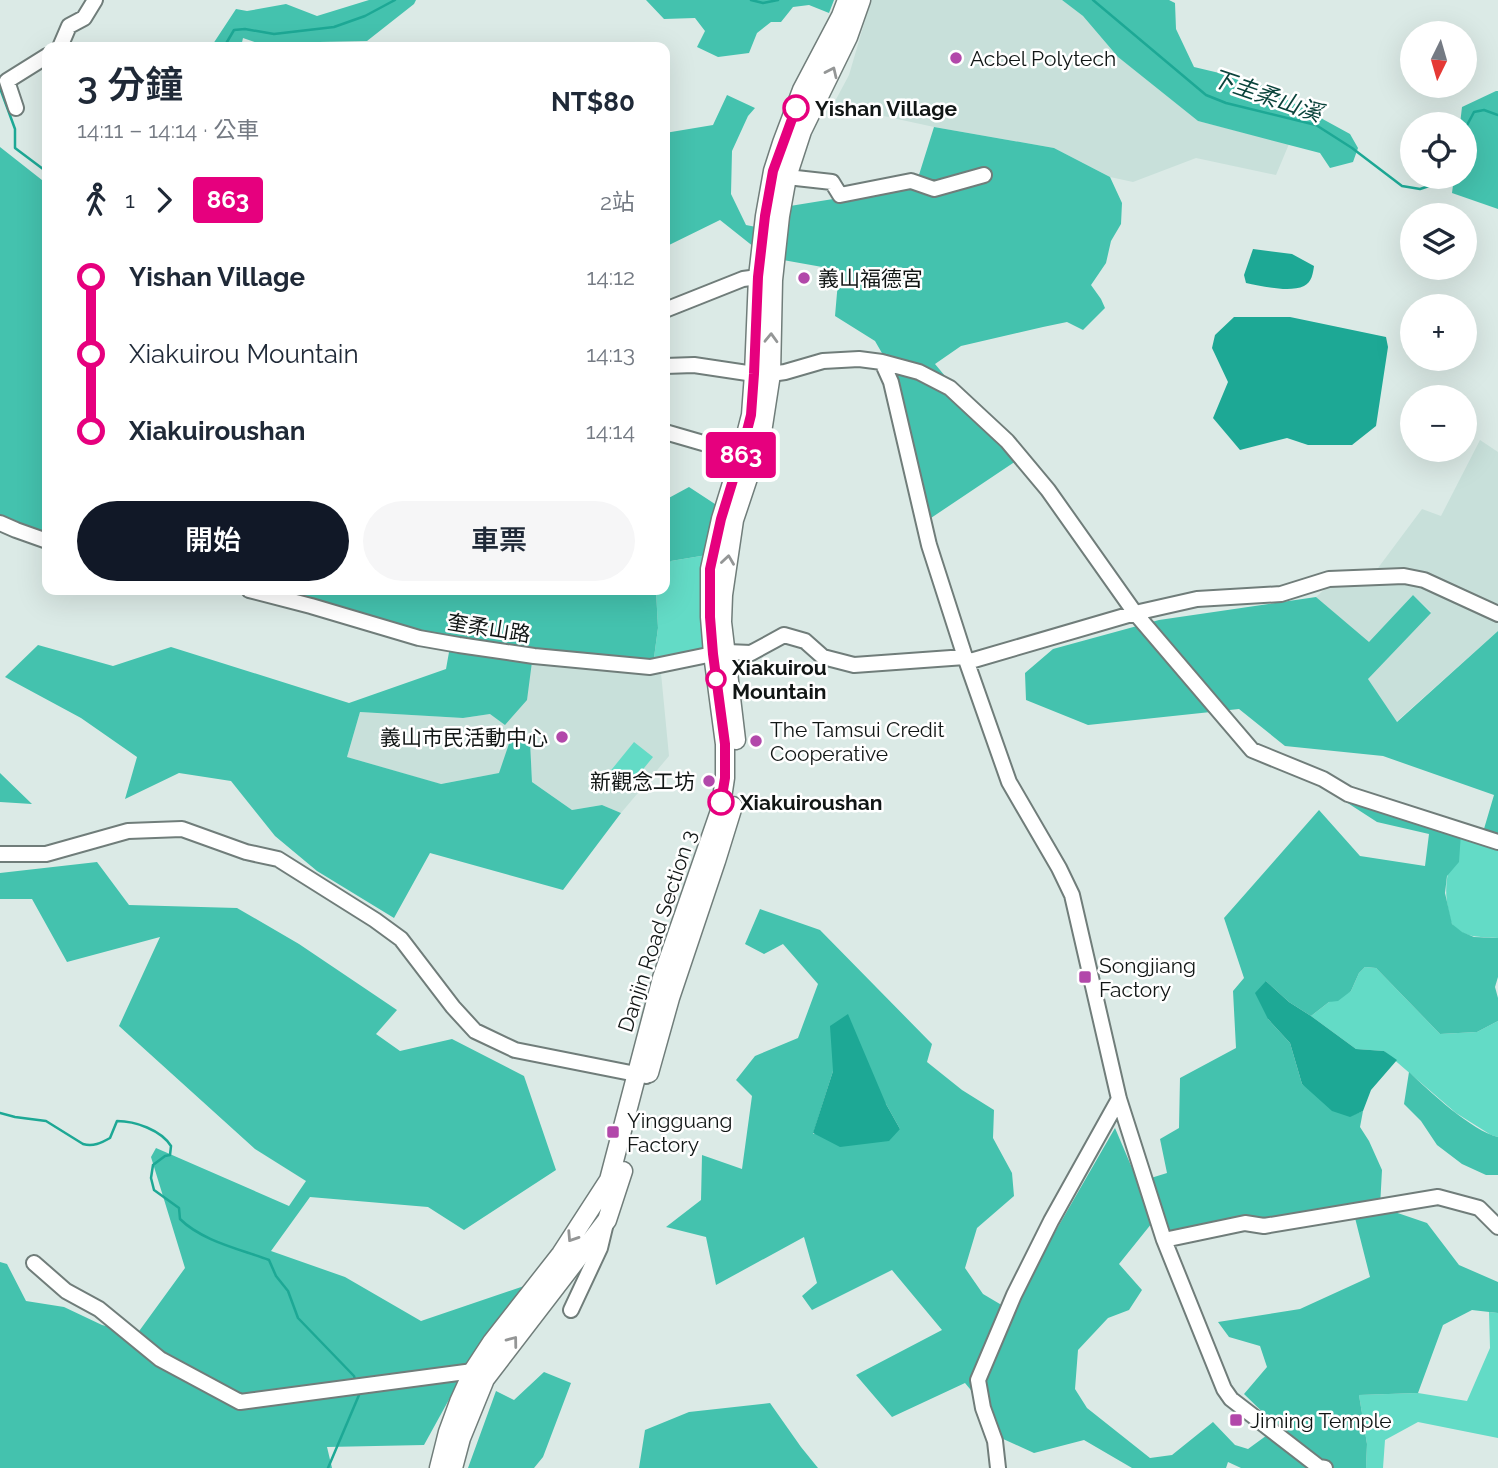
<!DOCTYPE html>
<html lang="zh-TW">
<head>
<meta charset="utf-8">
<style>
	:root { --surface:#fff; --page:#f6f6f7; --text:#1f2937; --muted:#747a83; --accent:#111827 }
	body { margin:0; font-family:Raleway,"Noto Sans TC",sans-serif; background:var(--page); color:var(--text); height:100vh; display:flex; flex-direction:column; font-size:26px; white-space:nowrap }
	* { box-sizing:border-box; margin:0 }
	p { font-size:23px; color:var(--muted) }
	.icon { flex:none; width:38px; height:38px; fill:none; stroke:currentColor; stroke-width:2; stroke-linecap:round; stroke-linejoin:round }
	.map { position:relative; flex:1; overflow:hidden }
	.side { position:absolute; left:42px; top:42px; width:628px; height:553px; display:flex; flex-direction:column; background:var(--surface); border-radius:14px; box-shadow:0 7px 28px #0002 }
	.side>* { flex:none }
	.badge { padding:0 14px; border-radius:5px; font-size:24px; line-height:46px }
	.needle { width:46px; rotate:185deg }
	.controls { position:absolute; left:1400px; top:21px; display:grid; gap:14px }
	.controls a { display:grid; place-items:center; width:77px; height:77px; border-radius:50%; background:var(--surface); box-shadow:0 7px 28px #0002; font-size:35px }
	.map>.badge { position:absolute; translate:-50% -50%; box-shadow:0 0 0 4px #fff }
	.legs { display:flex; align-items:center; gap:10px; height:77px; padding:0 35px; font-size:23px }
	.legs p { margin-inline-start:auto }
	.headline { display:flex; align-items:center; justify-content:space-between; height:119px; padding:0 35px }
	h1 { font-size:38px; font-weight:600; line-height:52px }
	.button { display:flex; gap:14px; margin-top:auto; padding:14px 35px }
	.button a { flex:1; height:80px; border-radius:42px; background:var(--accent); color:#fff; font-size:28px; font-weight:600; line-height:80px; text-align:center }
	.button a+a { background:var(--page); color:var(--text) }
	ul { padding:0 35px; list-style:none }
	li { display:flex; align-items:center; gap:24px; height:77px; font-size:26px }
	li i { display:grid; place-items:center; width:10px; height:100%; margin:0 9px; background:currentColor }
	li i::after { content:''; width:18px; height:18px; margin:-9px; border:5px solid; border-radius:50%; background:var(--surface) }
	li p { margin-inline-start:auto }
	li:first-child i { background:linear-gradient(#0000 50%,currentColor 0) }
	li:last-child i { background:linear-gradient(currentColor 50%,#0000 0) }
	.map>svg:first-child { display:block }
	.built { fill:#c8e0da }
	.green { fill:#63dbc6 }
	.forest { fill:#44c2ae; fill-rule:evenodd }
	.water { fill:#1da895 }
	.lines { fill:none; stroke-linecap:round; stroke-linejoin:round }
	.stream { stroke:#1da895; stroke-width:2.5 }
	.minor-casing { stroke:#707d7a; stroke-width:18 }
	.major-casing { stroke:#707d7a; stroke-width:21 }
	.minor { stroke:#fff; stroke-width:14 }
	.major { stroke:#fff; stroke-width:18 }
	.oneway { stroke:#949696 }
	.line-1-casing { stroke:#fff; stroke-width:16 }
	.line-1 { stroke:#e6007e; stroke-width:10 }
	.poi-dot { fill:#b248aa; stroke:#fff; stroke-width:2.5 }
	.stop-1-dot { fill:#fff; stroke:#e6007e; stroke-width:3.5 }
	.labels { text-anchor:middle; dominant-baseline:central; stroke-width:5; stroke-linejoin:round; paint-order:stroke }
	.poi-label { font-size:21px; fill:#111615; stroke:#fff; text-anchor:start }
	.stop-label { font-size:21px; font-weight:bold; fill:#111615; stroke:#fff; text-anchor:start }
	.street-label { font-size:21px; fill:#111615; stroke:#fff }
	.water-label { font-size:23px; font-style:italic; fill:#0a433b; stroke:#fff }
</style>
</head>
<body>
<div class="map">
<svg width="1498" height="1468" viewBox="0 0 1498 1468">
	<rect width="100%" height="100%" fill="#dbeae6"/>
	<!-- built -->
	<path class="built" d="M871 0H1062L1083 16 1118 57 1198 121 1289 144 1276 175 1196 158 1133 182 1110 177 1054 148 934 127 833 105 849 75Z
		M1480 440 1498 452V631L1396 722 1368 679 1431 612 1413 595 1369 643 1316 597 1343 573 1378 568 1422 509 1441 516Z
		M532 654 653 665 661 673 669 756 621 813 602 805 572 810 532 782 530 741 514 732 500 773 440 784 347 757 360 712 463 718 490 714Z"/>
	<!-- green -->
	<path class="green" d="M707 555 706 649H700L653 665 658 628 656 590H665V570L671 561Z
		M634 742 653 757 627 789 608 774Z
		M1461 833 1498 844V938C1483 937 1461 938 1452 924 1450 920 1449 912 1448 908 1442 878 1452 860 1461 833Z
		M1365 967 1376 968 1440 1034 1477 1032 1498 1021V1137L1491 1135 1456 1113 1384 1051 1356 1049 1311 1016 1329 1002 1351 991 1359 973Z
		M1489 1312 1498 1313V1438L1418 1422 1385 1440 1383 1468H1366L1367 1444 1359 1395 1418 1393 1467 1401 1490 1348Z"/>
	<!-- forest -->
	<path class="forest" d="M369 0H416L414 4 367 41 319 42 266 46 243 38 241 47H211L236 9 247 11 286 4 317 16Z
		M646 0H834L829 13 809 5 793 7 781 22H771L757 33 749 53 718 57 697 47 705 31 695 18 664 19Z
		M1062 0H1169L1175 3 1176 29 1194 67 1253 81 1350 134 1358 148 1353 162 1330 168 1320 153 1198 121 1118 57 1083 16Z
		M1496 91H1498V209L1452 193 1454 177H1465V124H1460L1462 107Z
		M727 95 755 108 748 116 732 151 731 194 746 225 756 227 754 247 720 220 665 247V133L713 125Z
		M934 127 1054 148 1110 177 1122 203 1121 224 1111 241 1106 263 1091 285 1101 299 1105 308 1083 330 1067 322 1043 327 961 346 935 364 1016 461 928 520 898 381 875 341 835 316 839 270 783 260 785 230 790 206 907 187 918 178Z
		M0 147 47 184V537L0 523Z
		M689 487 718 506 707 555 671 561 665 570V500Z
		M272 590H656L658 628 653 665 533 654 527 700 505 725 490 714 463 718 360 712 347 757 441 784 499 773 513 732 530 741 532 782 572 810 602 805 621 813 563 890 430 853 394 918 317 871 275 836 231 781 179 773 125 799 137 757 81 718 5 677 38 645 113 666 171 647 349 703 446 669 451 641Z
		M1413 595 1431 613 1368 679 1397 722 1498 631V844L1481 839 1494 795 1383 756 1285 746 1239 709 1088 725 1026 700 1025 673 1053 649 1159 620 1316 597 1369 642Z
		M0 773 32 804 0 802Z
		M1343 800 1461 833 1459 862 1447 876 1445 893 1452 924 1462 932 1474 937 1498 938V977L1495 987 1498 998V1021L1477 1032 1440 1034 1376 968 1365 967 1359 973 1351 991 1338 1001 1329 1002 1311 1016 1289 1002 1266 981 1268 1019 1290 1043 1302 1084 1350 1116 1363 1111 1360 1127 1369 1141 1382 1170 1380 1207 1427 1223 1459 1265 1498 1282V1313L1472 1310 1443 1325 1418 1393 1359 1395 1367 1444 1366 1468H1241L1228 1462 1226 1468H1132L1084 1440 1034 1453 1001 1438 990 1413 965 1383 892 1417 856 1375 942 1330 892 1270 812 1310 802 1296 817 1283 804 1237 716 1285 706 1237 666 1227 701 1200 702 1155 742 1169 752 1096 736 1080 755 1056 798 1038 818 984 783 944 764 954 745 944 760 909 820 930 932 1044 927 1062 962 1090 994 1110 993 1138 1012 1173 1014 1196 977 1228 965 1268 983 1294 1010 1310 1115 1128 1138 1182 1167 1173 1160 1139 1179 1128 1180 1078 1236 1048 1233 991 1244 978 1224 918 1319 810 1360 856 1425 866 1429 834 1377 822ZM833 1071 886 1104 900 1129 813 1134ZM1354 1214 1370 1277 1300 1309 1218 1322 1229 1337 1260 1346 1267 1367 1244 1394 1278 1427 1248 1449 1235 1445 1213 1422 1172 1455 1150 1458 1087 1408 1075 1389 1078 1350 1108 1318 1129 1310 1142 1290 1119 1264 1156 1218 1168 1237Z
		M97 862 129 905 237 908 299 944 397 1010 376 1034 400 1051 452 1039 524 1076 556 1170 464 1230 428 1207 310 1197 271 1251 345 1277 421 1321 527 1285 468 1365 424 1445 327 1447 332 1468H0V1262L7 1264 26 1301 64 1307 102 1325 137 1334 185 1268 151 1157 156 1148 289 1206 306 1181 255 1149 119 1026 160 937 67 962 32 899H0V873Z
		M1409 1072C1429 1091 1472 1131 1498 1137V1175H1486L1462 1164 1437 1145 1421 1121 1404 1104Z
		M544 1372 571 1383 543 1457 534 1468H468L496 1391 514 1400Z
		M770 1403 801 1447 818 1468H639L645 1430 689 1412Z"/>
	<!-- water -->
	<path class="water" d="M1253 249 1292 254 1314 266C1313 273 1312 282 1304 286 1289 293 1262 286 1246 283L1244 275Z
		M1234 317H1290L1386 337 1388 347 1376 426 1352 445H1308L1287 438 1240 450 1213 418 1228 382 1212 348 1215 335Z
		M1266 981 1289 1002 1311 1016 1356 1049 1384 1051 1397 1060 1371 1090 1363 1111 1350 1117 1332 1111 1302 1084 1290 1043 1268 1019 1255 993Z
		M848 1014 886 1104 900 1129 889 1141 840 1147 813 1133 833 1071 830 1026Z"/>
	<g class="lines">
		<!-- stream -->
		<path class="stream" d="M751 0 763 3 778 0
			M1093 0 1206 95 1226 103 1316 125 1352 148 1402 186 1420 189 1435 184 1439 177
			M224 47 234 30 245 29 274 34 334 27 365 16 395 0
			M0 88 15 129V148L47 172
			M1465 129 1474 112 1484 110 1498 115
			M0 1113 15 1117 46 1121 83 1144C93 1147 101 1143 110 1138L117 1121C135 1121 161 1130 171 1146L170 1155 165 1156 153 1165 151 1178 154 1190 179 1208 180 1219C202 1241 240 1249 269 1260L276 1276 288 1291 298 1318 354 1376 356 1383
			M328 1468 359 1395V1393"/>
		<defs>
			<path id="minor" d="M60 47 69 26 84 18 95 0
				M16 108 7 81 47 56
				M787 177 832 182 840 195 911 181 934 189 984 175
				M665 310 743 279 758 277
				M882 362 919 372 950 388 1007 441 1048 490 1135 613 1252 750 1323 779 1348 794 1498 842
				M665 366 694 365 754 374H771L785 372 823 361 859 359 882 362 891 382 929 545 965 657 1009 782 1059 868 1072 895 1119 1099 1164 1240 1224 1389 1231 1399 1319 1467 1325 1468
				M665 432 741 454
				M0 523 16 530 47 541
				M249 590 311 606 419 638 459 645 534 656 650 667 713 654 727 652 751 653 784 635 805 641 823 657 854 665 965 657
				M967 662 1135 613 1197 599 1281 594 1329 579 1404 576 1424 580 1498 614
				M0 854H46L128 831 182 829 246 852 278 859 375 920 401 939 453 1007 475 1031 515 1050 646 1076
				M1164 1240 1245 1223 1264 1226 1438 1197 1479 1208 1498 1227
				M34 1263 66 1291 99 1309 160 1359 240 1402 473 1371 478 1375
				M571 1310 600 1248 606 1223
				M998 1468 995 1441 983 1408 978 1380 1014 1295 1051 1221 1119 1099"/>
			<path id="major" d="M736 740 722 622 723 595 734 520 761 439 771 374 773 280 780 216 787 177 802 131 848 37 861 0
				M649 1073 670 998 716 861 733 806
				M439 1468 448 1432 459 1402 473 1371 492 1342 561 1254 609 1180 662 978 720 811 725 778V744L713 654 710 617V569L721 519 741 454 751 415 754 374 758 277 765 216 773 171 782 143 802 90 841 16 847 0
				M453 1468 461 1438 485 1379 607 1220 623 1171"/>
		</defs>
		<!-- minor casing -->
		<use href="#minor" class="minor-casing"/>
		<!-- major casing -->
		<use href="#major" class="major-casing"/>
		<!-- minor -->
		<use href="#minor" class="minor"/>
		<!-- major -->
		<use href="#major" class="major"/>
	</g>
	<!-- one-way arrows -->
	<defs><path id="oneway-chevron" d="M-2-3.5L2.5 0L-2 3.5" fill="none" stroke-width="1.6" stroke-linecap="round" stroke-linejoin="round" transform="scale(1.75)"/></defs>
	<g class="oneway">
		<use href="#oneway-chevron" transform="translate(832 72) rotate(-65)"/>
		<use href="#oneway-chevron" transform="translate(771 338) rotate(-88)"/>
		<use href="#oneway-chevron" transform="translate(728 560) rotate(-82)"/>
		<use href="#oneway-chevron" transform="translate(572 1237) rotate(123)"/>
		<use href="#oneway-chevron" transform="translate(513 1341) rotate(-53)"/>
	</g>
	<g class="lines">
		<defs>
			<path id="line-1" d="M721 802 725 778V744L713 654 710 617V569L721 519 741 454 751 415 754 374 758 277 765 216 773 171 796 108"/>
		</defs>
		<!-- line-1 casing -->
		<use href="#line-1" class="line-1-casing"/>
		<!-- line-1 -->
		<use href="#line-1" class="line-1"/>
	</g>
	<!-- markers -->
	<g class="poi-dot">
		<circle cx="956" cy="58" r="7"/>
		<circle cx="804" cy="278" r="7"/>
		<circle cx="562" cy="737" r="7"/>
		<circle cx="756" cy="741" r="7"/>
		<circle cx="709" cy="781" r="7"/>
		<rect x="1078" y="970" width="14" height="14" rx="3.5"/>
		<rect x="606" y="1125" width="14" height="14" rx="3.5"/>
		<rect x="1229" y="1413" width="14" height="14" rx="3.5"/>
	</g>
	<g class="stop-1-dot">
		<circle cx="796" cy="108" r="12"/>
		<circle cx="716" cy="679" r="9"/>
		<circle cx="721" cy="802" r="12"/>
	</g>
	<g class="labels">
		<!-- poi labels -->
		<g class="poi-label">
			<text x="970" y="58">Acbel Polytech</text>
			<text x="818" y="278">義山福德宮</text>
			<text x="770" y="729">The Tamsui Credit<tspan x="770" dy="24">Cooperative</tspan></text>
			<text x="548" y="737" text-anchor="end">義山市民活動中心</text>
			<text x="695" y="781" text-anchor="end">新觀念工坊</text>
			<text x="1099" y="965">Songjiang<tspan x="1099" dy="24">Factory</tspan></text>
			<text x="627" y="1120">Yingguang<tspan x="627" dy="24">Factory</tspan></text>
			<text x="1250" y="1420">Jiming Temple</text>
		</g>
		<!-- stop labels -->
		<g class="stop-label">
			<text x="815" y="108">Yishan Village</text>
			<text x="732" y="667">Xiakuirou<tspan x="732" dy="24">Mountain</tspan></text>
			<text x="740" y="802">Xiakuiroushan</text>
		</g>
		<!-- street labels -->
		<g class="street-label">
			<text transform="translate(489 628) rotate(9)">奎柔山路</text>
			<text transform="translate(657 931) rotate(-72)">Danjin Road Section 3</text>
		</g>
		<!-- water labels -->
		<g class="water-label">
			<text transform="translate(1267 95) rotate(19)">下圭柔山溪</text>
		</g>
	</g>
</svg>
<div class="controls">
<a><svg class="needle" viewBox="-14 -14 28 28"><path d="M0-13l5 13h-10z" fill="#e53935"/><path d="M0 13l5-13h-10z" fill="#747a83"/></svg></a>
<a><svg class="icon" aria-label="locate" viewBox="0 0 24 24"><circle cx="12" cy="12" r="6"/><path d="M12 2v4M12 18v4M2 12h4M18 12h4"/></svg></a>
<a><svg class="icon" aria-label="layers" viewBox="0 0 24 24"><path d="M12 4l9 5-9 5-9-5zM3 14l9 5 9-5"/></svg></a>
<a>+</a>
<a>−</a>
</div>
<b class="badge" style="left:741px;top:455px;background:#e6007e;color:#fff">863</b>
<section class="side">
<div class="headline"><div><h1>3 分鐘</h1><p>14:11 – 14:14 · 公車</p></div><b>NT$80</b></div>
<div class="legs"><svg class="icon" aria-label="walk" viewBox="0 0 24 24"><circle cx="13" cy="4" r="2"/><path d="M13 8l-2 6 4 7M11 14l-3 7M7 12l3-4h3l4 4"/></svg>1<svg class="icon" aria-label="forward" viewBox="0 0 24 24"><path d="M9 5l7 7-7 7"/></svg><b class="badge" style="background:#e6007e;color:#fff">863</b><p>2站</p></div>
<ul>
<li><i style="color:#e6007e"></i><b>Yishan Village</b><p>14:12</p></li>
<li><i style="color:#e6007e"></i><span>Xiakuirou Mountain</span><p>14:13</p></li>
<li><i style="color:#e6007e"></i><b>Xiakuiroushan</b><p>14:14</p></li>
</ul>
<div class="button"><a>開始</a><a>車票</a></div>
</section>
</div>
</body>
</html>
